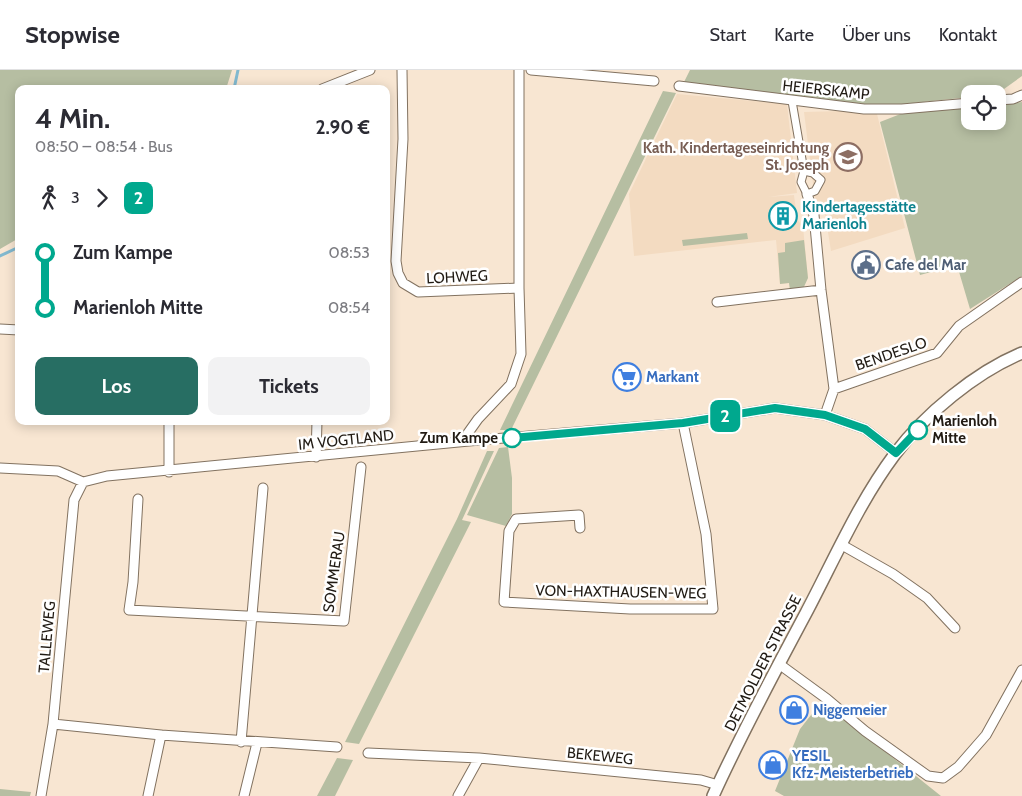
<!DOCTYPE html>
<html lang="de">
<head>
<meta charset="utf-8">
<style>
	:root { --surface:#fff; --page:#f2f2f3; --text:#2b2b33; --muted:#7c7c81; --line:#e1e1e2; --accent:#276e63 }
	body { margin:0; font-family:Cabin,sans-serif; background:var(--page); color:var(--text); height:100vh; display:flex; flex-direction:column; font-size:19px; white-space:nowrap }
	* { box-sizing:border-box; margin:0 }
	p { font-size:16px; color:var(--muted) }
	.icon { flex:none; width:28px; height:28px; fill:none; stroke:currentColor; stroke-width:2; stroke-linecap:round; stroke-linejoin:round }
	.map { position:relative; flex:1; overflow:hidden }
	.sheet { position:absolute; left:15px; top:15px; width:375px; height:340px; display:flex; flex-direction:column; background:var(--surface); border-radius:10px; box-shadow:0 2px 12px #0003 }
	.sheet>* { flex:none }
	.badge { padding:0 10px; border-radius:8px; font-size:18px; line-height:32px }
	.controls { position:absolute; left:961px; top:15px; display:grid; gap:10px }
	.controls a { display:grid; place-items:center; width:45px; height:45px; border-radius:10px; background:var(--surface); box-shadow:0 2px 12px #0003; font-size:25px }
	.map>.badge { position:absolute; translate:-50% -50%; box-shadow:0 0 0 2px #fff }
	.legs { display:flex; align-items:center; gap:8px; height:55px; padding:0 20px; font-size:16px }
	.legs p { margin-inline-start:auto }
	.headline { display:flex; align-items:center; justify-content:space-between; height:85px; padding:0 20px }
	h1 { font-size:28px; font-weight:700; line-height:38px }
	.action { display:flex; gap:10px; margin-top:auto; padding:10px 20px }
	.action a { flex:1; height:58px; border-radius:10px; background:var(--accent); color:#fff; font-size:20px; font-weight:700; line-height:58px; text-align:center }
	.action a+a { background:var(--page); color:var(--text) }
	ul { padding:0 20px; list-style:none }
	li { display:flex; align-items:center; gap:18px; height:55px; font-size:19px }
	li i { display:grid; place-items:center; width:8px; height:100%; margin:0 6px; background:currentColor }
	li i::after { content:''; width:12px; height:12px; margin:-6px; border:4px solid; border-radius:50%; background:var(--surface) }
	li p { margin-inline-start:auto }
	li:first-child i { background:linear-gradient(#0000 50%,currentColor 0) }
	li:last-child i { background:linear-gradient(currentColor 50%,#0000 0) }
	header { display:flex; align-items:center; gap:30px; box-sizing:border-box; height:70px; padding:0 25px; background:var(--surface); border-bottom:1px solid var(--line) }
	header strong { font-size:24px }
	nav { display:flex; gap:28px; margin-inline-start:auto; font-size:18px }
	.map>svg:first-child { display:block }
	.built { fill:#f3dbc1 }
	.green { fill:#b6bea2 }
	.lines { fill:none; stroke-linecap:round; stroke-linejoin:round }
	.stream { stroke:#82b9cf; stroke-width:3 }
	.pedestrian-casing { stroke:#827260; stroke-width:9 }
	.minor-casing { stroke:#827260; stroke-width:11 }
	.tertiary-casing { stroke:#827260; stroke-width:14 }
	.pedestrian { stroke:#fff; stroke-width:7 }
	.minor { stroke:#fff; stroke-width:9 }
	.tertiary { stroke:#fff; stroke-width:11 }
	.line-1-casing { stroke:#fff; stroke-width:11 }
	.line-1 { stroke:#00a88e; stroke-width:8 }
	.stop-1-dot { fill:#fff; stroke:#00a88e; stroke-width:2.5 }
	.labels { text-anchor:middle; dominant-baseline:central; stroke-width:5; stroke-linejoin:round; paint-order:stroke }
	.street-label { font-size:15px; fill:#211b14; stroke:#fff }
	.education-label { font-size:15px; font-weight:bold; fill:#785e54; stroke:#fff; text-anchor:end }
	.culture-label { font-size:15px; font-weight:bold; fill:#0d838f; stroke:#fff; text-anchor:start }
	.service-label { font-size:15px; font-weight:bold; fill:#4e5e75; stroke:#fff; text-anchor:start }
	.shop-label { font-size:15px; font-weight:bold; fill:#366cbe; stroke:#fff; text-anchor:start }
	.stop-label { font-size:15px; font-weight:bold; fill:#211b14; stroke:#fff; text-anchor:start }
</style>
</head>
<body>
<header>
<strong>Stopwise</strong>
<nav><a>Start</a><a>Karte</a><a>Über uns</a><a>Kontakt</a></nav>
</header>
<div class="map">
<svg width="1022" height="726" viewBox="0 0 1022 726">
	<rect width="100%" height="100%" fill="#f8e6d2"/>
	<!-- built -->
	<path class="built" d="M677 24 787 34 797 123 768 127 794 125 797 149 803 157 808 208 790 220 789 213 780 214 776 170 634 186 629 124Z
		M841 41 877 44 905 158 831 181 824 137 815 130 804 42Z"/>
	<!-- green -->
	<path class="green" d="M0 0H232L226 19H19V168L0 179Z
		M690 0H1022V6L997 24H970V27L904 34H864L684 12Z
		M663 21 676 23 511 360H500Z
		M1022 32V206L970 239 957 195 920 205 880 52 903 43 970 37V51H998V35Z
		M747 163 748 169 683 176 682 170Z
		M804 170 808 208 803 219 790 220 789 213 780 214 778 183 785 182V173Z
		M508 377 512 408V444L506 456 467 445 499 378Z
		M487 381H494L462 450 471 452 359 674 345 672 457 449Z
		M822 631 941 726H784L775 721 800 659Z
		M337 688 353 690 335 726H317Z
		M0 719 31 722 30 726H0Z"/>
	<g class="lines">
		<!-- stream -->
		<path class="stream" d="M234 19 238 0
			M0 186 19 177"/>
		<defs>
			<path id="pedestrian" d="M792 31 804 101 801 112 807 124 815 121 821 110 813 103 804 101"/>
			<path id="minor" d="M402 0 403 69 396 191 398 203 403 213 418 222 519 218
				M531 0 654 11
				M679 16 864 39H902L970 33
				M322 19 370 0
				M998 30 1013 29 1022 25
				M807 124 814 145 821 220 834 319 825 345
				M717 232 821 220
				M0 259 19 260
				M834 319 937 283 959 256 1022 212
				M468 371V363L478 349 511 314 521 284 519 218V0
				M316 387 317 351
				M0 398 58 401 83 412 107 406 469 371 683 353 775 338 825 345 865 359 896 383
				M169 402V351
				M138 429 133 512 129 540 344 551 361 397
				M580 458 579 445 516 449 509 461 504 532 630 539H713L706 464 683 353
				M842 475 893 504 927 528 955 558
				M779 594 827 629 865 661 928 706 943 708 958 697 986 665 1022 600
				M53 654 161 665 337 677
				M241 672 263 418
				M368 683 479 688 701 710 718 715
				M41 726 53 654 74 430 83 412
				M148 726 161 665
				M244 726 257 673
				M458 726 479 688"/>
			<path id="tertiary" d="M713 726C741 664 774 603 806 543 834 490 859 432 895 384 925 344 976 302 1022 283"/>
		</defs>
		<!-- pedestrian casing -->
		<use href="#pedestrian" class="pedestrian-casing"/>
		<!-- minor casing -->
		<use href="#minor" class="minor-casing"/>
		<!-- tertiary casing -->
		<use href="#tertiary" class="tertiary-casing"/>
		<!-- pedestrian -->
		<use href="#pedestrian" class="pedestrian"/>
		<!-- minor -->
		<use href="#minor" class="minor"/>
		<!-- tertiary -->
		<use href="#tertiary" class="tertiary"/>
	</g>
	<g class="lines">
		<defs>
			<path id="line-1" d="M512 368 683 353 775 338 825 345 865 359 896 383 918 360"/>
		</defs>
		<!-- line-1 casing -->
		<use href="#line-1" class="line-1-casing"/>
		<!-- line-1 -->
		<use href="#line-1" class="line-1"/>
	</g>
	<!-- icons -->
	<defs>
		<symbol id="school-ring" viewBox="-11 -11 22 22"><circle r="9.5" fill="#fff" stroke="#8d6e63" stroke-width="1.5"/><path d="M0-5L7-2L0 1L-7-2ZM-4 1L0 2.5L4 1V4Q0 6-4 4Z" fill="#8d6e63"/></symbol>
		<symbol id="building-ring" viewBox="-11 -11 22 22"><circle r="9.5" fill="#fff" stroke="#0f9aa8" stroke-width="1.5"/><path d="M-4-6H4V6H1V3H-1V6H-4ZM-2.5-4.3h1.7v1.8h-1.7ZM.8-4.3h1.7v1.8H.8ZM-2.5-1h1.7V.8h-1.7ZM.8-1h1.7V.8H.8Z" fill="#0f9aa8"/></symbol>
		<symbol id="civic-ring" viewBox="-11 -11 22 22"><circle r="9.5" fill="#fff" stroke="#5c6f8a" stroke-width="1.5"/><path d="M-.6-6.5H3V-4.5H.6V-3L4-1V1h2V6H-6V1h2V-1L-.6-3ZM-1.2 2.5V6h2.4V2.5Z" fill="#5c6f8a"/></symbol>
		<symbol id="supermarket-ring" viewBox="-11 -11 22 22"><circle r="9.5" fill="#fff" stroke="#3f7fe0" stroke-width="1.5"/><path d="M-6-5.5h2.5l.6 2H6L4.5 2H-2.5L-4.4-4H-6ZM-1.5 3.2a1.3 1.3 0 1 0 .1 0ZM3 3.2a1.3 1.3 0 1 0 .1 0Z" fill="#3f7fe0"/></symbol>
		<symbol id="shop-ring" viewBox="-11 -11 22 22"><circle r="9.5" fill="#fff" stroke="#3f7fe0" stroke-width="1.5"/><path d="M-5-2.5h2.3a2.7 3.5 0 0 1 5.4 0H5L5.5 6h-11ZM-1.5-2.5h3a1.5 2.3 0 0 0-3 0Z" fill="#3f7fe0"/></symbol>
	</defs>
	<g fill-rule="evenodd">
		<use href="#school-ring" x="832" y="71" width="32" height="32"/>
		<use href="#building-ring" x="767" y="130" width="32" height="32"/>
		<use href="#civic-ring" x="850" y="179" width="32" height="32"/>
		<use href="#supermarket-ring" x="611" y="291" width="32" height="32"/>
		<use href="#shop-ring" x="778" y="624" width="32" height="32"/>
		<use href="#shop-ring" x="757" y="679" width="32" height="32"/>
	</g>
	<!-- markers -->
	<g class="stop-1-dot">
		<circle cx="918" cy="360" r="9"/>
		<circle cx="512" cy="368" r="9"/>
	</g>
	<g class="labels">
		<!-- street labels -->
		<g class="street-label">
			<text transform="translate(826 20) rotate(6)">HEIERSKAMP</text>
			<text transform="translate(457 207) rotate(-3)">LOHWEG</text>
			<text transform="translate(891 284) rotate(-19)">BENDESLO</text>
			<text transform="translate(346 370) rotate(-6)">IM VOGTLAND</text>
			<text transform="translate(334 502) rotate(-82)">SOMMERAU</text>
			<text transform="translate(621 522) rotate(1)">VON-HAXTHAUSEN-WEG</text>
			<text transform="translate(47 567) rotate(-85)">TALLEWEG</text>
			<text transform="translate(763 593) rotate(-63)">DETMOLDER STRASSE</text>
			<text transform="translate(600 686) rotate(6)">BEKEWEG</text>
		</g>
		<!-- education labels -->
		<g class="education-label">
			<text x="829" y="78">Kath. Kindertageseinrichtung<tspan x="829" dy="17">St. Joseph</tspan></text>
		</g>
		<!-- culture labels -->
		<g class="culture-label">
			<text x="802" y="137">Kindertagesstätte<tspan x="802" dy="17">Marienloh</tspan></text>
		</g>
		<!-- service labels -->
		<g class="service-label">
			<text x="885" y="195">Cafe del Mar</text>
		</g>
		<!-- shop labels -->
		<g class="shop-label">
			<text x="646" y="307">Markant</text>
			<text x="813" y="640">Niggemeier</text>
			<text x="792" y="686">YESIL<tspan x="792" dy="17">Kfz-Meisterbetrieb</tspan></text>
		</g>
		<!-- stop labels -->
		<g class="stop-label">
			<text x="932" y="351">Marienloh<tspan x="932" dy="17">Mitte</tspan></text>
			<text x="498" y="368" text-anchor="end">Zum Kampe</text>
		</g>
	</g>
</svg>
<div class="controls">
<a><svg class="icon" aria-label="locate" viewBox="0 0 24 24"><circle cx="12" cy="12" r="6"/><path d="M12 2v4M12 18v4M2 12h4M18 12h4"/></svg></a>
</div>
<b class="badge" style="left:725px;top:346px;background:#00a88e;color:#fff">2</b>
<section class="sheet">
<div class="headline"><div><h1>4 Min.</h1><p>08:50 – 08:54 · Bus</p></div><b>2.90 €</b></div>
<div class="legs"><svg class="icon" aria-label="walk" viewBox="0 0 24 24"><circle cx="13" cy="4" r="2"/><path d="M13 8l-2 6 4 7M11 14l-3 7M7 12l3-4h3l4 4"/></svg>3<svg class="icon" aria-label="forward" viewBox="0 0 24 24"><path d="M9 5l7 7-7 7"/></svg><b class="badge" style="background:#00a88e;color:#fff">2</b></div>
<ul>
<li><i style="color:#00a88e"></i><b>Zum Kampe</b><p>08:53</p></li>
<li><i style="color:#00a88e"></i><b>Marienloh Mitte</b><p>08:54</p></li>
</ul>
<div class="action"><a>Los</a><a>Tickets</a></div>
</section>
</div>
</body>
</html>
